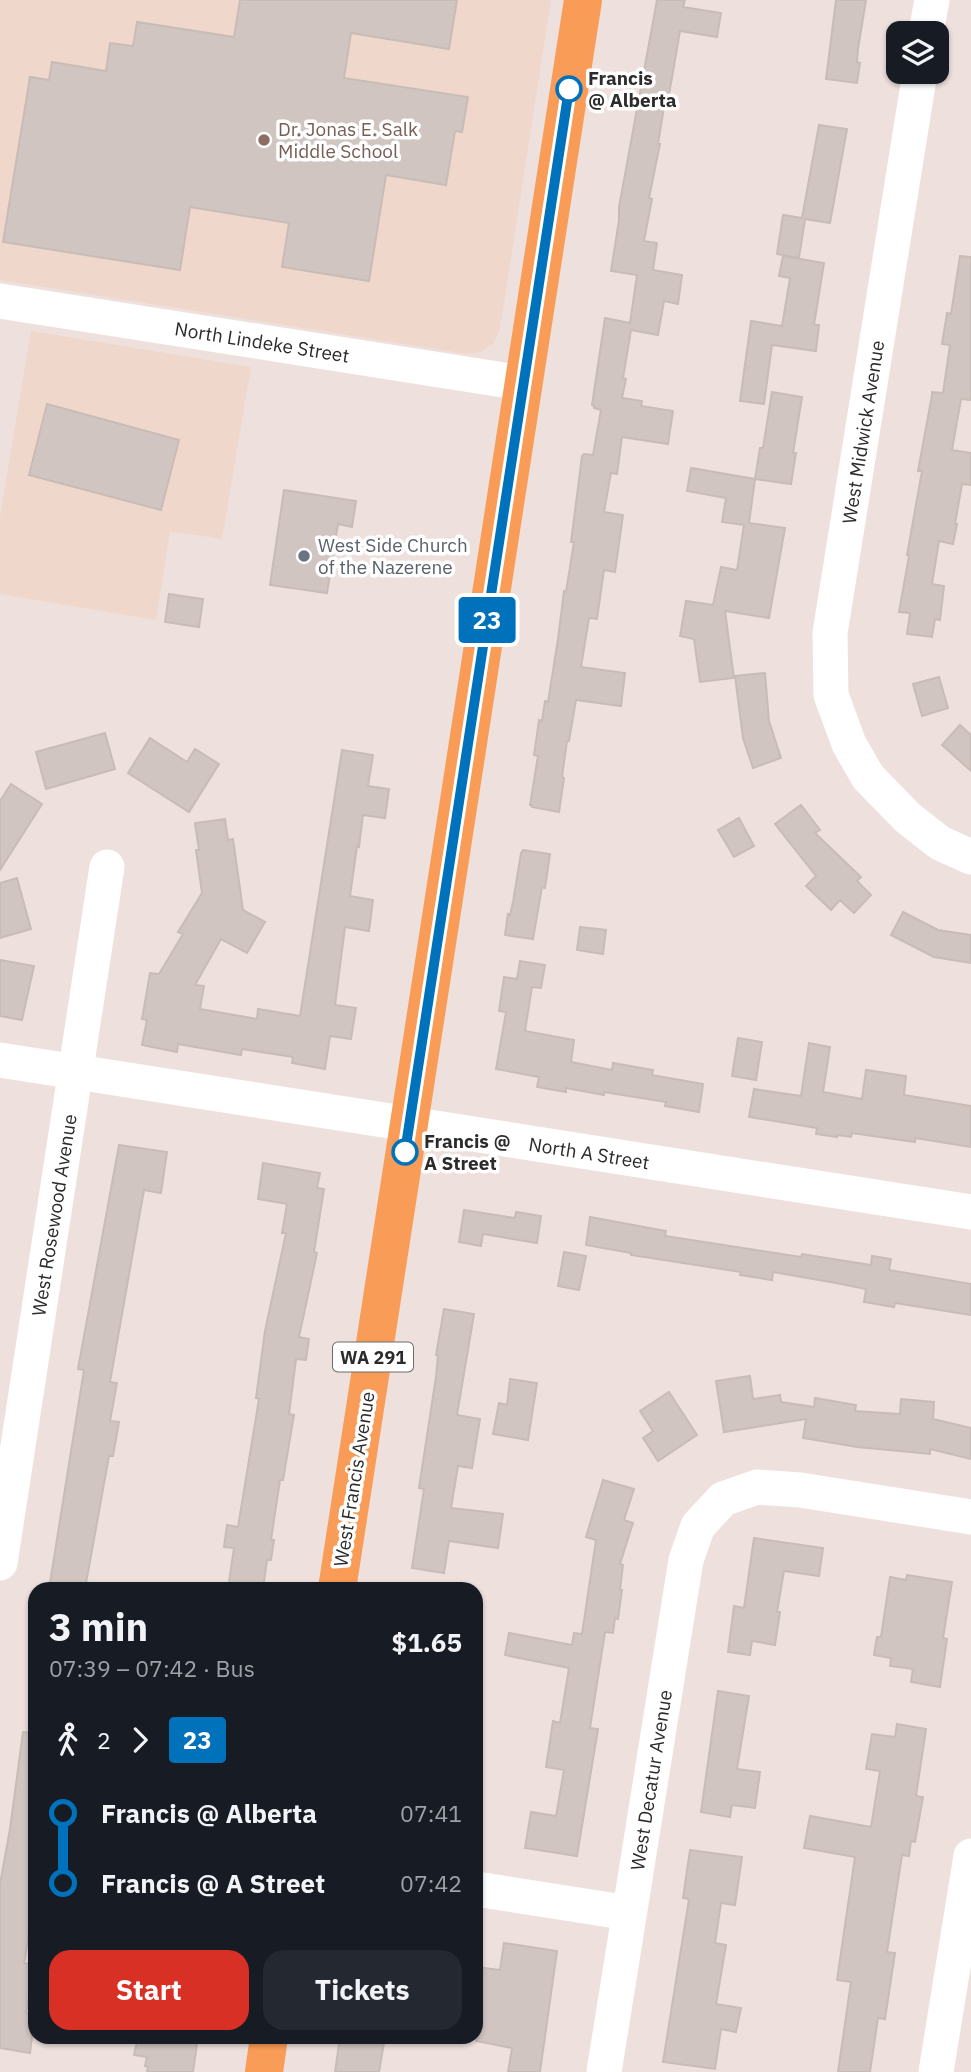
<!DOCTYPE html>
<html lang="en">
<head>
<meta charset="utf-8">
<style>
	:root { --surface:#171b24; --page:#242831; --text:#f1f3f6; --muted:#9ea1a6; --accent:#d93025 }
	body { margin:0; font-family:"IBM Plex Sans",sans-serif; background:var(--page); color:var(--text); height:100vh; display:flex; flex-direction:column; font-size:26px; white-space:nowrap }
	* { box-sizing:border-box; margin:0 }
	p { font-size:23px; color:var(--muted) }
	.icon { flex:none; width:38px; height:38px; fill:none; stroke:currentColor; stroke-width:2; stroke-linecap:round; stroke-linejoin:round }
	.map { position:relative; flex:1; overflow:hidden }
	.sheet { position:absolute; left:28px; top:1582px; width:455px; height:462px; display:flex; flex-direction:column; background:var(--surface); border-radius:21px; box-shadow:0 2px 5px #0004 }
	.sheet>* { flex:none }
	.badge { padding:0 14px; border-radius:5px; font-size:24px; line-height:46px }
	.buttons { position:absolute; left:886px; top:21px; display:grid; gap:14px }
	.buttons a { display:grid; place-items:center; width:63px; height:63px; border-radius:14px; background:var(--surface); box-shadow:0 2px 5px #0004; font-size:35px }
	.map>.badge { position:absolute; translate:-50% -50%; box-shadow:0 0 0 4px #fff }
	.legs { display:flex; align-items:center; gap:10px; height:77px; padding:0 21px; font-size:23px }
	.legs p { margin-inline-start:auto }
	.overview { display:flex; align-items:center; justify-content:space-between; height:119px; padding:0 21px }
	h1 { font-size:38px; font-weight:800; line-height:52px }
	.button { display:flex; gap:14px; margin-top:auto; padding:14px 21px }
	.button a { flex:1; height:80px; border-radius:21px; background:var(--accent); color:#fff; font-size:28px; font-weight:800; line-height:80px; text-align:center }
	.button a+a { background:var(--page); color:var(--text) }
	ul { padding:0 21px; list-style:none }
	li { display:flex; align-items:center; gap:24px; height:70px; font-size:26px }
	li i { display:grid; place-items:center; width:10px; height:100%; margin:0 9px; background:currentColor }
	li i::after { content:''; width:18px; height:18px; margin:-9px; border:5px solid; border-radius:50%; background:var(--surface) }
	li p { margin-inline-start:auto }
	li:first-child i { background:linear-gradient(#0000 50%,currentColor 0) }
	li:last-child i { background:linear-gradient(currentColor 50%,#0000 0) }
	.map>svg:first-child { display:block }
	.education { fill:#f0d7cb }
	.building { fill:#d0c5c1; stroke:#c9bcb6; stroke-width:2 }
	.lines { fill:none; stroke-linecap:round; stroke-linejoin:round }
	.minor { stroke:#fff; stroke-width:35 }
	.major { stroke:#f89c57; stroke-width:38 }
	.line-1-casing { stroke:#fff; stroke-width:16 }
	.line-1 { stroke:#0072bc; stroke-width:10 }
	.stop-1-dot { fill:#fff; stroke:#0072bc; stroke-width:3.5 }
	.education-dot { fill:#8d6e63; stroke:#fff; stroke-width:2.5 }
	.worship-dot { fill:#6b7280; stroke:#fff; stroke-width:2.5 }
	.labels { text-anchor:middle; dominant-baseline:central; stroke-width:7; stroke-linejoin:round; paint-order:stroke }
	.shield { fill:#fff; stroke:#6b6b6b; stroke-width:2 }
	.shield-label { font-size:18px; font-weight:bold; fill:#2b2b2b }
	.stop-label { font-size:19px; font-weight:bold; fill:#2b2b2b; stroke:#fff; text-anchor:start }
	.education-label { font-size:19px; fill:#785e54; stroke:#fff; text-anchor:start }
	.street-label { font-size:19px; fill:#2b2b2b; stroke:#fff }
	.worship-label { font-size:19px; fill:#5b616d; stroke:#fff; text-anchor:start }
</style>
</head>
<body>
<div class="map">
<svg width="971" height="2072" viewBox="0 0 971 2072">
	<rect width="100%" height="100%" fill="#eee0dc"/>
	<!-- education -->
	<path class="education" d="M0 0H551L500 329 493 344 481 352 467 354 0 280Z
		M31 331 251 367 222 539 170 531 156 620 0 594V517Z"/>
	<!-- building -->
	<path class="building" d="M240 0H457L449 49 351 33 344 78 468 97 462 132 455 131 446 185 386 175 369 281 282 267 289 223 190 207 180 270 3 242 30 77 49 80 52 62 106 71 110 43 133 46 137 22 234 37Z
		M657 0H685L683 7 721 13 717 37 680 31 669 95H666L658 144H660L649 198 652 199 644 241 657 243 653 270 682 275 678 304 664 301 658 335 631 330 623 378 626 379 622 398 642 401 641 406 673 411 668 444 622 437 617 474 611 473 604 512 623 515 615 572 604 570 597 619 589 618 581 667 625 673 621 706 576 700 569 741H567L562 777 564 778 559 812 532 807V805H530L538 756 534 755 539 720 542 721 545 701 548 702 558 639 564 591 566 592 574 542H571L582 456 584 454 593 455 601 410 594 408V406L592 405 605 318 630 323 637 275 611 271 619 220V207Z
		M836 0H866L858 49 857 62 860 63 857 83 826 79Z
		M819 125 847 129 830 223 805 219 799 258 777 254 783 215 802 218Z
		M783 256 824 263 814 325H819L816 351 772 345 764 404 740 401 751 321 782 326 790 278 779 276Z
		M960 256 971 257V400L961 399 952 450 971 453V485L962 484 955 524H957L953 544 939 541 932 584 944 586 940 620 935 619 932 637 907 634 910 613 899 612 909 556 907 555 922 471H918L932 395V392L943 393 950 345 942 344 947 313 951 314Z
		M772 392 802 397 793 453H796L791 484 755 479 749 523 785 528 769 618 725 611 734 678 700 682 694 639 680 636 686 601 713 605 721 567 737 570 744 525 722 522 726 498 687 491 691 468 755 479 760 448H763Z
		M47 404 179 440 161 510 29 475Z
		M284 490 356 501 352 527 338 524 327 593 270 585Z
		M169 594 203 599 199 627 165 622Z
		M765 673 769 721 781 758 753 768 743 738 735 676Z
		M939 677 948 708 922 716 913 684Z
		M960 725 971 735V771L942 745Z
		M105 733 115 769 46 789 36 752Z
		M150 738 187 762 195 749 219 764 189 812 128 773Z
		M342 750 373 755 368 786 389 789 385 818 363 815 359 847 357 846 350 896 373 900 369 931 345 927 335 1005 356 1008 351 1039 330 1036 325 1069 292 1063 293 1057 242 1049 241 1055 178 1044 177 1052 142 1045 147 1020 142 1019 150 973 159 974 183 934 178 932 202 893 196 850H199L195 823 225 819 228 840 233 839 243 910 265 922 247 953 221 939 195 985 204 986 200 1009 257 1019 258 1009 300 1016Z
		M11 784 42 804 0 870V801Z
		M801 805 820 830 815 833 861 877 857 881 871 895 854 913 840 900 831 910 806 886 816 876 775 824Z
		M739 818 754 846 734 857 718 830Z
		M523 850 550 854 545 888 542 887 533 939 505 935 508 914 510 915 513 902 521 853Z
		M17 878 31 929 0 938V883Z
		M903 912 938 930 971 935V963L934 957 891 935Z
		M580 927 606 930 603 954 577 950Z
		M0 960 34 966 22 1020 0 1016Z
		M520 961 545 965 541 988 532 987 525 1031 574 1040 571 1062 612 1070 613 1063 653 1070 652 1075 703 1084 699 1112 665 1106 666 1102 604 1092V1095L566 1088V1092L537 1087 539 1077 496 1069 506 1012 499 1011 504 977 517 979Z
		M738 1038 762 1042 756 1080 732 1076Z
		M809 1043 830 1047 823 1092 862 1099 866 1070 906 1076 904 1095 971 1106V1147L915 1138V1142L852 1133 851 1137 837 1135V1137L816 1134 817 1128 749 1117 754 1089 801 1096Z
		M119 1145 167 1152 161 1193 144 1190 110 1382 117 1383 110 1421 119 1422 113 1456H109L85 1589H49L84 1370 78 1369Z
		M263 1163 320 1173 317 1188 324 1189 314 1252 317 1253 299 1337 309 1339 306 1360 296 1359 289 1414 294 1415 283 1480H280L271 1540H274L271 1560H267L263 1589H228L234 1548 224 1547 227 1525 238 1527 259 1399 256 1398 265 1331 286 1233H282L287 1204 258 1199Z
		M464 1210 515 1218 516 1212 541 1216 537 1243 483 1234 481 1246 459 1242Z
		M590 1217 666 1231 665 1236 801 1257 802 1254 871 1265 872 1256 891 1259 889 1270 971 1284V1315L895 1303 894 1307 864 1302 866 1289 836 1283 773 1272 772 1280 740 1275 741 1272 631 1255V1253L586 1245Z
		M564 1252 586 1256 579 1290 558 1286Z
		M444 1309 474 1314 457 1415 480 1419 472 1468 458 1466 451 1508 503 1514 498 1548 449 1541 444 1573 412 1568 424 1489 419 1488 436 1377 438 1355H436Z
		M750 1376 753 1399 780 1395 781 1402 814 1407 815 1398 856 1405 855 1411 900 1414 901 1399 934 1402 933 1419 971 1428V1459L930 1449V1454L857 1447 803 1438 806 1419 724 1432 716 1381Z
		M510 1379 537 1383 528 1440 493 1434 499 1403 507 1405Z
		M669 1392 697 1435 658 1461 643 1438 653 1431 640 1411Z
		M603 1480 634 1489 624 1520 633 1523 620 1564 623 1565 620 1590H622L618 1619 615 1618 613 1633 605 1632 590 1728 598 1729 577 1856 525 1848 531 1812 556 1816 564 1770 546 1767 553 1721 560 1723 569 1668 505 1655 509 1633 572 1645 574 1633 582 1634 596 1540 586 1537Z
		M754 1538 823 1548 819 1576 784 1571 777 1612H780L775 1645 752 1641 750 1655 728 1652 734 1606 744 1608Z
		M907 1575 952 1582 943 1638 947 1639 940 1687 911 1682 913 1669 890 1666 891 1658 874 1655 877 1637H881L890 1577 906 1580Z
		M718 1691 749 1696 737 1769 760 1772 755 1808 732 1805 730 1817 701 1812Z
		M897 1724 926 1729 916 1796 923 1797 915 1842 911 1841 909 1856 902 1855 887 1952 895 1953 885 2019 878 2018 870 2072H838L851 1982 837 1980 855 1857 804 1848 810 1816 871 1827 880 1771 866 1769 872 1734 895 1737Z
		M23 1732 35 1733V1922H31L24 1963 34 1965 26 2013 35 2014 30 2053 0 2048V1884L10 1829Z
		M690 1850 742 1857 735 1905 721 1903 715 1943 726 1945 716 2004 741 2008 736 2032 721 2029 715 2069 663 2062 689 1899 683 1898Z
		M504 1943 557 1951 540 2072H508L512 2048 476 2041V1967L500 1970Z
		M138 2037H198L193 2072H147L148 2067 145 2066 147 2057 134 2055Z
		M340 2037H385L379 2072H335Z"/>
	<g class="lines">
		<!-- minor -->
		<path class="minor" d="M926 33 932 0
			M920 72 830 633 831 695 849 744 868 777 908 818 940 843 971 857
			M0 301 523 383
			M0 1060 971 1212
			M0 1563 107 867
			M476 1889 629 1913
			M604 2072 686 1560 698 1526 723 1499 757 1487 800 1490 971 1517
			M936 2072 971 1856"/>
		<!-- major -->
		<path class="major" d="M337 1589 583 0
			M264 2072 269 2037"/>
	</g>
	<g class="lines">
		<defs>
			<path id="line-1" d="M405 1152 569 89"/>
		</defs>
		<!-- line-1 casing -->
		<use href="#line-1" class="line-1-casing"/>
		<!-- line-1 -->
		<use href="#line-1" class="line-1"/>
	</g>
	<!-- markers -->
	<g class="stop-1-dot">
		<circle cx="569" cy="89" r="12"/>
		<circle cx="405" cy="1152" r="12"/>
	</g>
	<circle class="education-dot" cx="264" cy="140" r="7"/>
	<circle class="worship-dot" cx="304" cy="556" r="7"/>
	<g class="labels">
		<!-- shield labels -->
		<rect class="shield" x="333" y="1342.5" width="80" height="29" rx="5"/>
		<g class="shield-label">
			<text x="373" y="1357">WA 291</text>
		</g>
		<!-- stop labels -->
		<g class="stop-label">
			<text x="588" y="78">Francis<tspan x="588" dy="22">@ Alberta</tspan></text>
			<text x="424" y="1141">Francis @<tspan x="424" dy="22">A Street</tspan></text>
		</g>
		<!-- education labels -->
		<g class="education-label">
			<text x="278" y="129">Dr. Jonas E. Salk<tspan x="278" dy="22">Middle School</tspan></text>
		</g>
		<!-- street labels -->
		<g class="street-label">
			<text transform="translate(262 342) rotate(9)">North Lindeke Street</text>
			<text transform="translate(863 432) rotate(-81)">West Midwick Avenue</text>
			<text transform="translate(589 1153) rotate(9)">North A Street</text>
			<text transform="translate(54 1215) rotate(-81)">West Rosewood Avenue</text>
			<text transform="translate(354 1479) rotate(-81)">West Francis Avenue</text>
			<text transform="translate(651 1780) rotate(-81)">West Decatur Avenue</text>
		</g>
		<!-- worship labels -->
		<g class="worship-label">
			<text x="318" y="545">West Side Church<tspan x="318" dy="22">of the Nazerene</tspan></text>
		</g>
	</g>
</svg>
<div class="buttons">
<a><svg class="icon" aria-label="layers" viewBox="0 0 24 24"><path d="M12 4l9 5-9 5-9-5zM3 14l9 5 9-5"/></svg></a>
</div>
<b class="badge" style="left:487px;top:620px;background:#0072bc;color:#fff">23</b>
<section class="sheet">
<div class="overview"><div><h1>3 min</h1><p>07:39 – 07:42 · Bus</p></div><b>$1.65</b></div>
<div class="legs"><svg class="icon" aria-label="walk" viewBox="0 0 24 24"><circle cx="13" cy="4" r="2"/><path d="M13 8l-2 6 4 7M11 14l-3 7M7 12l3-4h3l4 4"/></svg>2<svg class="icon" aria-label="forward" viewBox="0 0 24 24"><path d="M9 5l7 7-7 7"/></svg><b class="badge" style="background:#0072bc;color:#fff">23</b></div>
<ul>
<li><i style="color:#0072bc"></i><b>Francis @ Alberta</b><p>07:41</p></li>
<li><i style="color:#0072bc"></i><b>Francis @ A Street</b><p>07:42</p></li>
</ul>
<div class="button"><a>Start</a><a>Tickets</a></div>
</section>
</div>
</body>
</html>
